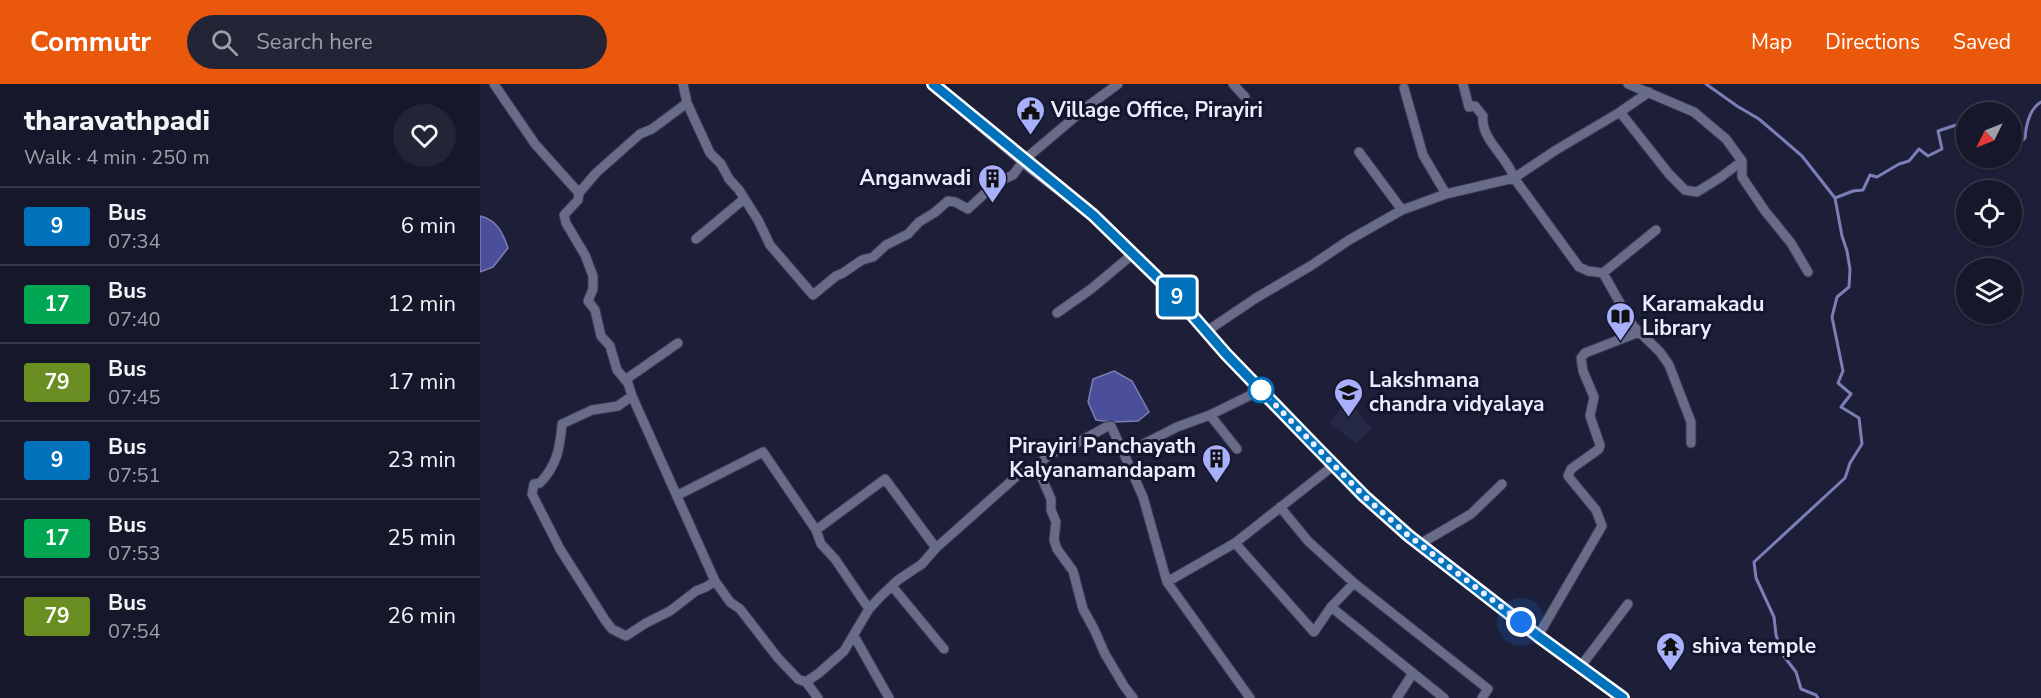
<!DOCTYPE html>
<html lang="en">
<head>
<meta charset="utf-8">
<style>
	:root { --surface:#16172a; --page:#232436; --text:#f1f3f6; --muted:#9e9fa8; --line:#353647; --accent:#ea580c }
	body { margin:0; font-family:"Nunito Sans",sans-serif; background:var(--page); color:var(--text); height:100vh; display:flex; flex-direction:column; font-size:22px; white-space:nowrap }
	* { box-sizing:border-box; margin:0 }
	p { font-size:20px; color:var(--muted) }
	.icon { flex:none; width:33px; height:33px; fill:none; stroke:currentColor; stroke-width:2; stroke-linecap:round; stroke-linejoin:round }
	.map { position:relative; flex:1; overflow:hidden }
	.side { display:flex; flex-direction:column; background:var(--surface); width:480px }
	.side>* { flex:none }
	.badge { padding:0 12px; border-radius:4px; font-size:21px; line-height:39px }
	.needle { width:39px; rotate:227deg }
	.controls { position:absolute; left:1476px; top:18px; display:grid; gap:12px }
	.controls a { display:grid; place-items:center; width:66px; height:66px; border-radius:50%; background:var(--surface); box-shadow:0 2px 4px #0004,0 0 0 2px var(--line); font-size:30px }
	.you { position:absolute; width:30px; height:30px; margin:-15px; border:4px solid #fff; border-radius:50%; background:#1a73e8; box-shadow:0 0 0 9px #1a73e833 }
	.map>.badge { position:absolute; translate:-50% -50%; box-shadow:0 0 0 3px #fff }
	.round { display:grid; place-items:center; flex:none; width:63px; height:63px; border-radius:32px; background:var(--page) }
	.head { display:flex; align-items:center; justify-content:space-between; height:102px; padding:0 24px }
	h1 { font-size:28px; font-weight:800; line-height:45px }
	ul { padding:0; list-style:none }
	li { display:flex; align-items:center; gap:18px; height:78px; padding:0 24px; border-top:2px solid var(--line) }
	li div { flex:1 }
	li b { display:block; font-size:22px }
	li em { font-style:normal }
	li .badge { min-width:66px; font-weight:700; text-align:center }
	header { display:flex; align-items:center; gap:36px; box-sizing:border-box; height:84px; padding:0 30px; background:var(--accent); color:#fff }
	header strong { font-size:28px }
	nav { display:flex; gap:33px; margin-inline-start:auto; font-size:21px }
	.search { width:420px; height:54px; background:var(--page); display:flex; align-items:center; gap:15px; box-sizing:border-box; padding:0 21px; border-radius:33px; color:var(--muted); font-size:22px }
	main { display:flex; flex:1; min-height:0 }
	.map>svg:first-child { display:block }
	.built { fill:#262847 }
	.water { fill:#4b4e99; stroke:#7b7eb7; stroke-width:1.5 }
	.lines { fill:none; stroke-linecap:round; stroke-linejoin:round }
	.stream { stroke:#7b7eb7; stroke-width:3 }
	.minor-casing { stroke:#3a3a4f; stroke-width:11 }
	.major-casing { stroke:#3a3a4f; stroke-width:14 }
	.minor { stroke:#686c89; stroke-width:9 }
	.major { stroke:#888ec1; stroke-width:12 }
	.line-casing { stroke:#fff; stroke-width:14 }
	.line { stroke:#0072bc; stroke-width:9 }
	.walk { stroke:#eaedfe; stroke-width:6; stroke-dasharray:0 10.8 }
	.stop-dot { fill:#fff; stroke:#0072bc; stroke-width:3 }
	.labels { text-anchor:middle; dominant-baseline:central; stroke-width:6; stroke-linejoin:round; paint-order:stroke }
	.poi-label { font-size:21px; font-weight:bold; fill:#eaedfe; stroke:#14162d; text-anchor:start }
</style>
</head>
<body>
<header>
<strong>Commutr</strong>
<div class="search"><svg class="icon" aria-label="search" viewBox="0 0 24 24"><circle cx="10" cy="10" r="6"/><path d="M15 15l6 6"/></svg>Search here</div>
<nav><a>Map</a><a>Directions</a><a>Saved</a></nav>
</header>
<main>
<section class="side">
<div class="head"><div><h1>tharavathpadi</h1><p>Walk · 4 min · 250 m</p></div><a class="round"><svg class="icon" aria-label="heart" viewBox="0 0 24 24"><path d="M12 20l-8-8c-3-5 5-10 8-4 3-6 11-1 8 4z"/></svg></a></div>
<ul>
<li><span class="badge" style="background:#0072bc;color:#fff">9</span><div><b>Bus</b><p>07:34</p></div><em>6 min</em></li>
<li><span class="badge" style="background:#00a651;color:#fff">17</span><div><b>Bus</b><p>07:40</p></div><em>12 min</em></li>
<li><span class="badge" style="background:#6b8e23;color:#fff">79</span><div><b>Bus</b><p>07:45</p></div><em>17 min</em></li>
<li><span class="badge" style="background:#0072bc;color:#fff">9</span><div><b>Bus</b><p>07:51</p></div><em>23 min</em></li>
<li><span class="badge" style="background:#00a651;color:#fff">17</span><div><b>Bus</b><p>07:53</p></div><em>25 min</em></li>
<li><span class="badge" style="background:#6b8e23;color:#fff">79</span><div><b>Bus</b><p>07:54</p></div><em>26 min</em></li>
</ul>
</section>
<div class="map">
<svg width="1561" height="614" viewBox="0 0 1561 614">
	<rect width="100%" height="100%" fill="#1d1f38"/>
	<!-- built -->
	<path class="built" d="M868 316 892 345 876 359 849 339Z"/>
	<!-- water -->
	<path class="water" d="M0 132C17 136 23 149 28 164L13 183 0 188Z
		M634 287 652 297 669 328 658 337 633 338 616 336 608 318 613 295Z"/>
	<g class="lines">
		<!-- stream -->
		<path class="stream" d="M1226 0 1257 22 1279 35 1322 72 1355 114 1362 152 1367 167 1370 185 1369 203 1357 213 1352 233 1363 287 1358 299 1371 310 1361 323 1379 334 1382 360 1370 379 1365 394 1274 478 1276 494 1294 533 1296 551 1303 571 1316 588 1321 605 1336 611 1338 614
			M1508 28 1514 24 1525 26 1526 28
			M1532 44 1539 59 1545 54C1546 41 1549 25 1561 18
			M1355 114 1373 107 1383 106 1390 91 1397 93 1419 80 1429 77 1439 65 1448 72 1462 65 1458 47 1476 41 1486 40"/>
		<defs>
			<path id="minor" d="M14 0 55 60 99 109
				M203 0 207 19
				M753 0 765 13
				M983 0 989 23 995 22 1003 32C1000 55 1028 73 1034 94L1099 183 1108 187 1123 189 1176 146
				M1148 0 1214 28 1246 55 1262 77V93L1285 127 1311 159 1328 188
				M924 4 943 71 966 110
				M1140 28 1169 8
				M879 68 922 126
				M216 155 264 115
				M1123 189 1153 242 1180 268 1189 281 1211 338V359
				M577 229 611 205 653 170
				M727 247 776 214 832 181 869 156 922 126 966 110 1034 94 1076 66 1140 28 1189 90 1205 106 1217 108 1241 93 1262 77
				M145 296 198 259
				M152 312 235 497
				M757 365 730 331 781 306
				M644 370 631 342 626 343 597 359 568 371 557 383 571 415V426L576 438 574 456 577 465 593 487 603 525 614 545 625 570 644 602 653 614
				M854 381 755 459 834 548 851 523 874 499
				M198 411 283 368 336 446 341 460 355 475 389 525
				M800 423 828 457 874 499 1008 605 1002 614
				M336 446 405 395 456 464
				M755 459 687 498 770 614
				M940 460 991 430 1022 400
				M687 498 663 413 644 370 697 343 730 331
				M412 502 464 565
				M851 523 964 614
				M374 552 409 614
				M1058 552 1122 442 1116 426 1088 392 1091 385 1119 365 1120 361 1110 332 1114 313 1103 287 1101 274 1105 269 1159 248
				M1101 582 1148 520
				M326 598 339 589 364 567 389 525 400 513 418 496 442 480 456 464 538 391 548 385 558 384
				M338 614 326 598 318 595 298 574 260 525 250 518 235 497 226 503 216 507 190 527 166 539 146 552 132 545 125 536 80 465 52 410 54 400 60 399C77 381 80 364 82 340L112 326 138 322 152 312 148 299 137 286 130 262 121 252 115 226 108 217 113 205V192L105 171 86 139 84 131 98 116 99 109 116 89 160 50 172 45 207 19 230 69 241 80 249 95 259 106 278 136 290 161 333 211 356 192 363 189 382 176 393 173 406 161 428 150 439 138 454 129 468 117 475 118 488 125 516 99 533 91 544 76 608 22 638 0
				M917 614 933 589"/>
			<path id="major" d="M453 0 551 83 613 131 692 208 746 270 884 412 929 452 1058 552 1143 614"/>
		</defs>
		<!-- minor casing -->
		<use href="#minor" class="minor-casing"/>
		<!-- major casing -->
		<use href="#major" class="major-casing"/>
		<!-- minor -->
		<use href="#minor" class="minor"/>
		<!-- major -->
		<use href="#major" class="major"/>
	</g>
	<g class="lines">
		<defs>
			<path id="line" d="M453 0 613 131 692 208 746 270 834 361 884 412 929 452 1058 552 1143 614"/>
		</defs>
		<!-- line casing -->
		<use href="#line" class="line-casing"/>
		<!-- line -->
		<use href="#line" class="line"/>
		<!-- walk -->
		<path class="walk" d="M781 306 884 412 929 452 1041 538"/>
	</g>
	<!-- icons -->
	<defs>
		<symbol id="civic-pin" viewBox="-11 -11 22 30"><path d="M0 17L-7.5 6A9.5 9.5 0 1 1 7.5 6Z" fill="#a8b0fc" stroke="#14162d"/><path d="M-.6-6.5H3V-4.5H.6V-3L4-1V1h2V6H-6V1h2V-1L-.6-3ZM-1.2 2.5V6h2.4V2.5Z" fill="#111"/></symbol>
		<symbol id="building-pin" viewBox="-11 -11 22 30"><path d="M0 17L-7.5 6A9.5 9.5 0 1 1 7.5 6Z" fill="#a8b0fc" stroke="#14162d"/><path d="M-4-6H4V6H1V3H-1V6H-4ZM-2.5-4.3h1.7v1.8h-1.7ZM.8-4.3h1.7v1.8H.8ZM-2.5-1h1.7V.8h-1.7ZM.8-1h1.7V.8H.8Z" fill="#111"/></symbol>
		<symbol id="library-pin" viewBox="-11 -11 22 30"><path d="M0 17L-7.5 6A9.5 9.5 0 1 1 7.5 6Z" fill="#a8b0fc" stroke="#14162d"/><path d="M-6-4Q-3-5.5-.7-3.5V5Q-3 3-6 4ZM6-4Q3-5.5 .7-3.5V5Q3 3 6 4Z" fill="#111"/></symbol>
		<symbol id="school-pin" viewBox="-11 -11 22 30"><path d="M0 17L-7.5 6A9.5 9.5 0 1 1 7.5 6Z" fill="#a8b0fc" stroke="#14162d"/><path d="M0-5L7-2L0 1L-7-2ZM-4 1L0 2.5L4 1V4Q0 6-4 4Z" fill="#111"/></symbol>
		<symbol id="temple-pin" viewBox="-11 -11 22 30"><path d="M0 17L-7.5 6A9.5 9.5 0 1 1 7.5 6Z" fill="#a8b0fc" stroke="#14162d"/><path d="M0-6L5-2H3V0L6.5 2.5H4V6H1.5V3h-3V6H-4V2.5H-6.5L-3 0V-2H-5Z" fill="#111"/></symbol>
	</defs>
	<g fill-rule="evenodd">
		<use href="#civic-pin" x="534" y="10" width="33" height="45"/>
		<use href="#building-pin" x="496" y="78" width="33" height="45"/>
		<use href="#library-pin" x="1124" y="216" width="33" height="45"/>
		<use href="#school-pin" x="852" y="292" width="33" height="45"/>
		<use href="#building-pin" x="720" y="358" width="33" height="45"/>
		<use href="#temple-pin" x="1174" y="546" width="33" height="45"/>
	</g>
	<!-- markers -->
	<circle class="stop-dot" cx="781" cy="306" r="12"/>
	<g class="labels">
		<!-- poi labels -->
		<g class="poi-label">
			<text x="571" y="26">Village Office, Pirayiri</text>
			<text x="491" y="94" text-anchor="end">Anganwadi</text>
			<text x="1162" y="220">Karamakadu<tspan x="1162" dy="24">Library</tspan></text>
			<text x="889" y="296">Lakshmana<tspan x="889" dy="24">chandra vidyalaya</tspan></text>
			<text x="716" y="362" text-anchor="end">Pirayiri Panchayath<tspan x="716" dy="24">Kalyanamandapam</tspan></text>
			<text x="1212" y="562">shiva temple</text>
		</g>
	</g>
</svg>
<div class="controls">
<a><svg class="needle" viewBox="-14 -14 28 28"><path d="M0-13l5 13h-10z" fill="#e53935"/><path d="M0 13l5-13h-10z" fill="#9e9fa8"/></svg></a>
<a><svg class="icon" aria-label="locate" viewBox="0 0 24 24"><circle cx="12" cy="12" r="6"/><path d="M12 2v4M12 18v4M2 12h4M18 12h4"/></svg></a>
<a><svg class="icon" aria-label="layers" viewBox="0 0 24 24"><path d="M12 4l9 5-9 5-9-5zM3 14l9 5 9-5"/></svg></a>
</div>
<div class="you" style="left:1041px;top:538px"></div>
<b class="badge" style="left:697px;top:213px;background:#0072bc;color:#fff">9</b>
</div>
</main>
</body>
</html>
